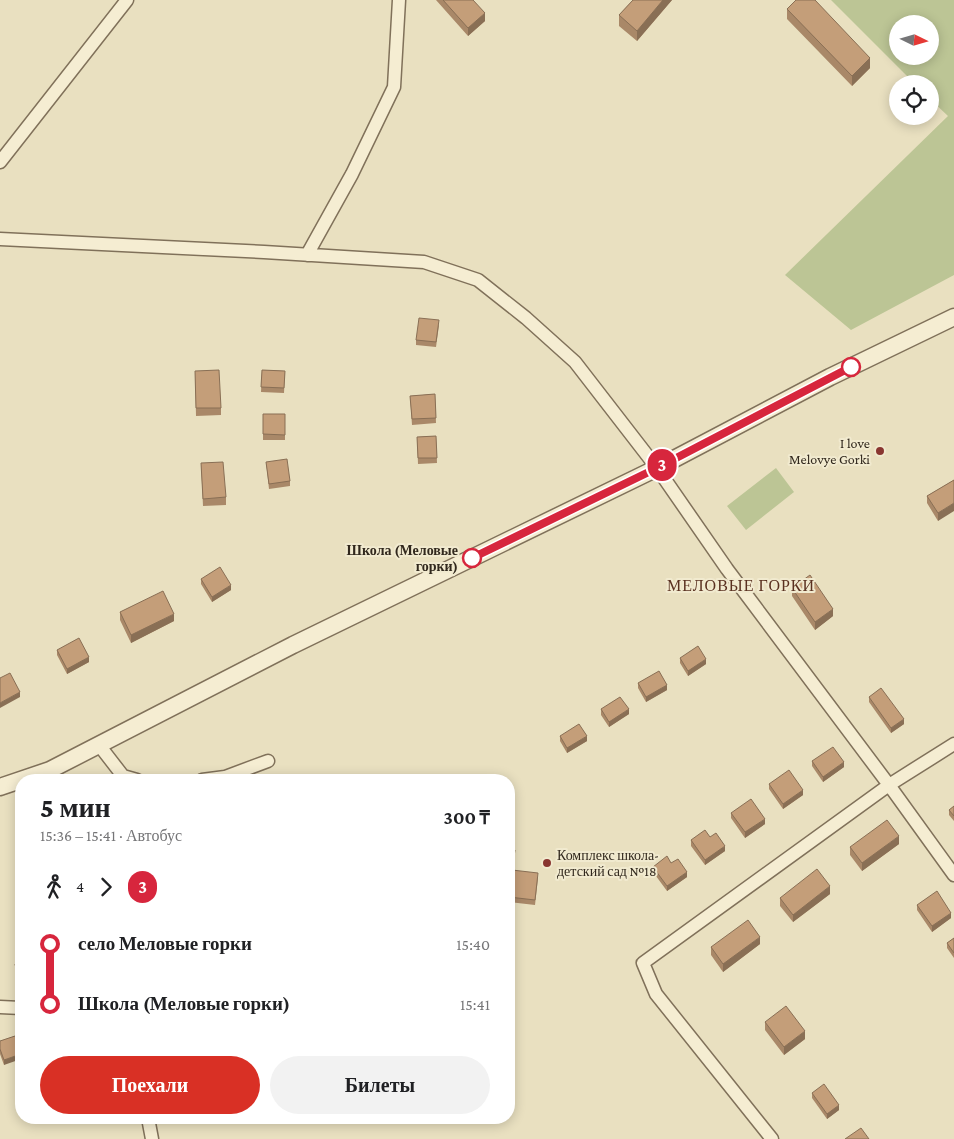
<!DOCTYPE html>
<html lang="ru">
<head>
<meta charset="utf-8">
<style>
	:root { --surface:#fff; --page:#f2f2f2; --text:#202124; --muted:#757577; --accent:#d93025 }
	body { margin:0; font-family:"Crimson Pro",serif; background:var(--page); color:var(--text); height:100vh; display:flex; flex-direction:column; font-size:19px; white-space:nowrap }
	* { box-sizing:border-box; margin:0 }
	p { font-size:16px; color:var(--muted) }
	.icon { flex:none; width:28px; height:28px; fill:none; stroke:currentColor; stroke-width:2; stroke-linecap:round; stroke-linejoin:round }
	.map { position:relative; flex:1; overflow:hidden }
	.panel { position:absolute; left:15px; top:774px; width:500px; height:350px; display:flex; flex-direction:column; background:var(--surface); border-radius:20px; box-shadow:0 2px 12px #0003 }
	.panel>* { flex:none }
	.badge { padding:0 10px; border-radius:16px; font-size:18px; line-height:32px }
	.needle { width:32px; rotate:95deg }
	.controls { position:absolute; left:889px; top:15px; display:grid; gap:10px }
	.controls a { display:grid; place-items:center; width:50px; height:50px; border-radius:50%; background:var(--surface); box-shadow:0 2px 12px #0003; font-size:25px }
	.map>.badge { position:absolute; translate:-50% -50%; box-shadow:0 0 0 2px #fff }
	.legs { display:flex; align-items:center; gap:8px; height:55px; padding:0 25px; font-size:16px }
	.legs p { margin-inline-start:auto }
	.head { display:flex; align-items:center; justify-content:space-between; height:85px; padding:0 25px }
	h1 { font-size:28px; font-weight:800; line-height:38px }
	.action { display:flex; gap:10px; margin-top:auto; padding:10px 25px }
	.action a { flex:1; height:58px; border-radius:30px; background:var(--accent); color:#fff; font-size:20px; font-weight:800; line-height:58px; text-align:center }
	.action a+a { background:var(--page); color:var(--text) }
	ul { padding:0 25px; list-style:none }
	li { display:flex; align-items:center; gap:18px; height:60px; font-size:19px }
	li i { display:grid; place-items:center; width:8px; height:100%; margin:0 6px; background:currentColor }
	li i::after { content:''; width:12px; height:12px; margin:-6px; border:4px solid; border-radius:50%; background:var(--surface) }
	li p { margin-inline-start:auto }
	li:first-child i { background:linear-gradient(#0000 50%,currentColor 0) }
	li:last-child i { background:linear-gradient(currentColor 50%,#0000 0) }
	.map>svg:first-child { display:block }
	.green { fill:#bcc595; fill-rule:evenodd }
	.lines { fill:none; stroke-linecap:round; stroke-linejoin:round }
	.minor-casing { stroke:#80715a; stroke-width:15 }
	.tertiary-casing { stroke:#80715a; stroke-width:19 }
	.minor { stroke:#f5edd2; stroke-width:12 }
	.tertiary { stroke:#f5edd2; stroke-width:16 }
	.wall { fill:#a98868 }
	.shaded-wall { fill:#896f55 }
	.building { fill:#c49e79; stroke:#896f55 }
	.line-1-casing { stroke:#fff; stroke-width:11 }
	.line-1 { stroke:#d7263d; stroke-width:8 }
	.stop-1-dot { fill:#fff; stroke:#d7263d; stroke-width:2.5 }
	.poi-dot { fill:#893630; stroke:#f1eacf; stroke-width:2 }
	.labels { text-anchor:middle; dominant-baseline:central; stroke-width:4; stroke-linejoin:round; paint-order:stroke }
	.poi-label { font-size:14px; fill:#31281d; stroke:#f1eacf; text-anchor:end }
	.stop-label { font-size:14px; font-weight:bold; fill:#31281d; stroke:#f1eacf; text-anchor:end }
	.quarter-label { font-size:16px; letter-spacing:1px; fill:#5a3120; stroke:#f1eacf }
</style>
</head>
<body>
<div class="map">
<svg width="954" height="1139" viewBox="0 0 954 1139">
	<rect width="100%" height="100%" fill="#e9e0c0"/>
	<!-- green -->
	<path class="green" d="M831 0H954V275L851 330 785 275 948 116 930 99V84H915ZM898 24H930V56H898Z
		M776 468 794 492 746 530 727 506Z"/>
	<g class="lines">
		<defs>
			<path id="minor" d="M0 162 127 0
				M0 239 264 252 424 262 478 280 526 318 575 362 657 468 727 569 889 785 954 875
				M307 255 352 174 394 87 399 0
				M99 745 123 776 137 780
				M202 780 225 777 268 761
				M0 1007 21 1008
				M148 1118 152 1139
				M772 1139 656 994 643 963 889 785 954 744"/>
			<path id="tertiary" d="M0 787 50 770 293 645 657 468 830 377 954 317"/>
		</defs>
		<!-- minor casing -->
		<use href="#minor" class="minor-casing"/>
		<!-- tertiary casing -->
		<use href="#tertiary" class="tertiary-casing"/>
		<!-- minor -->
		<use href="#minor" class="minor"/>
		<!-- tertiary -->
		<use href="#tertiary" class="tertiary"/>
	</g>
	<!-- wall -->
	<path class="wall" d="M436 0H473L485 21 468 36Z
		M633 0H672L637 41 619 26V15Z
		M787 9 870 68 852 86 787 19Z
		M439 325 436 347 416 345V340Z
		M262 370 285 371 284 393 261 392Z
		M195 371 221 408V415L196 416Z
		M435 394 436 423 412 425 410 396Z
		M263 414H285V440H263Z
		M436 436 437 463 418 464 417 437Z
		M266 462 290 481V486L269 489Z
		M201 463 226 497V505L203 506Z
		M954 480 938 521 927 503V496Z
		M201 579 231 590 212 602 201 584Z
		M792 588 833 616 815 630 792 596Z
		M120 612 174 621 131 643 120 620Z
		M57 650 89 662 67 674 57 655Z
		M680 658 706 664 688 676 680 663Z
		M638 683 667 690 646 702 638 688Z
		M869 697 904 724 891 733 869 702Z
		M601 709 629 714 609 727 601 715Z
		M560 736 587 741 567 753 560 741Z
		M812 761 844 767 823 782 812 766Z
		M769 784 803 795 783 809 769 789Z
		M954 806V821L949 815V810Z
		M731 813 765 824 745 838 731 818Z
		M710 837 725 851 705 865 691 846V840Z
		M899 844 862 871 850 855V847Z
		M509 849 515 855 513 870 538 878 535 905 509 902Z
		M653 867 687 877 667 891 653 872Z
		M830 894 793 922 780 906V898Z
		M917 905 951 918 932 932 917 910Z
		M954 938V958L947 948V943Z
		M760 944 723 972 711 955V947Z
		M21 963V982L18 983 15 969V964Z
		M765 1022 805 1039 784 1055 765 1030Z
		M21 1034 4 1065 0 1054V1041Z
		M812 1093 839 1110 827 1119 812 1098Z"/>
	<!-- shaded-wall -->
	<path class="shaded-wall" d="M663 0H672L637 41V31Z
		M485 13V21L468 36V28Z
		M870 58V68L852 86V76Z
		M954 503V511L938 521V513Z
		M231 585V590L212 602V597Z
		M833 609V616L815 630V622Z
		M174 614V621L131 643V635Z
		M89 657V662L67 674V669Z
		M706 659V664L688 676V671Z
		M667 685V690L646 702V697Z
		M20 692V697L0 708V703Z
		M629 709V714L609 727V722Z
		M904 719V724L891 733V728Z
		M587 736V741L567 753V748Z
		M844 762V767L823 782V777Z
		M803 790V795L783 809V804Z
		M765 819V824L745 838V832Z
		M899 836V844L862 871V863Z
		M725 846V851L705 865V860Z
		M687 872V877L667 891V886Z
		M830 886V894L793 922V915Z
		M951 913V918L932 932V926Z
		M760 937V944L723 972V964Z
		M805 1031V1039L784 1055V1047Z
		M21 1054V1059L4 1065V1060Z
		M839 1105V1110L827 1119V1114Z"/>
	<!-- building -->
	<path class="building" d="M443 0H473L485 13 468 28Z
		M633 0H663L637 31 619 15Z
		M796 0H815L870 58 852 76 787 9Z
		M419 318 439 320 436 342 416 340Z
		M219 370 221 408H196L195 371Z
		M262 370 285 371 284 388 261 387Z
		M435 394 436 418 412 419 410 396Z
		M263 414H285V435L263 434Z
		M436 436 437 458H418L417 437Z
		M287 459 290 481 269 484 266 462Z
		M223 462 226 497 203 499 201 463Z
		M954 480V503L938 513 927 496Z
		M220 567 231 585 212 597 201 579Z
		M810 575 833 609 815 622 792 588Z
		M163 591 174 614 131 635 120 612Z
		M79 638 89 657 67 669 57 650Z
		M698 646 706 659 688 671 680 658Z
		M659 671 667 685 646 697 638 683Z
		M10 673 20 692 0 703V678Z
		M881 688 904 719 891 728 869 697Z
		M620 697 629 709 609 722 601 709Z
		M579 724 587 736 567 748 560 736Z
		M833 747 844 762 823 777 812 761Z
		M789 770 803 790 783 804 769 784Z
		M751 799 765 819 745 832 731 813Z
		M954 806V816L949 810Z
		M887 820 899 836 862 863 850 847Z
		M705 830 710 837 716 833 725 846 705 860 691 840Z
		M509 849 515 850 512 870 538 873 535 900 509 897Z
		M667 856 671 863 678 859 687 872 667 886 653 867Z
		M817 869 830 886 793 915 780 898Z
		M937 891 951 913 932 926 917 905Z
		M748 920 760 937 723 964 711 947Z
		M954 938V953L947 943Z
		M21 963V977L18 978 15 964Z
		M786 1006 805 1031 784 1047 765 1022Z
		M21 1034V1054L4 1060 0 1049V1041Z
		M824 1084 839 1105 827 1114 812 1093Z
		M861 1128 869 1139H845Z"/>
	<g class="lines">
		<defs>
			<path id="line-1" d="M472 558 657 468 851 367"/>
		</defs>
		<!-- line-1 casing -->
		<use href="#line-1" class="line-1-casing"/>
		<!-- line-1 -->
		<use href="#line-1" class="line-1"/>
	</g>
	<!-- markers -->
	<g class="stop-1-dot">
		<circle cx="851" cy="367" r="9"/>
		<circle cx="472" cy="558" r="9"/>
	</g>
	<g class="poi-dot">
		<circle cx="880" cy="451" r="5"/>
		<circle cx="547" cy="863" r="5"/>
	</g>
	<g class="labels">
		<!-- poi labels -->
		<g class="poi-label">
			<text x="870" y="443">I love<tspan x="870" dy="16">Melovye Gorki</tspan></text>
			<text x="557" y="855" text-anchor="start">Комплекс школа-<tspan x="557" dy="16">детский сад №18</tspan></text>
		</g>
		<!-- stop labels -->
		<g class="stop-label">
			<text x="458" y="550">Школа (Меловые<tspan x="458" dy="16">горки)</tspan></text>
		</g>
		<!-- quarter labels -->
		<g class="quarter-label">
			<text x="741" y="585">МЕЛОВЫЕ ГОРКИ</text>
		</g>
	</g>
</svg>
<div class="controls">
<a><svg class="needle" viewBox="-14 -14 28 28"><path d="M0-13l5 13h-10z" fill="#e53935"/><path d="M0 13l5-13h-10z" fill="#757577"/></svg></a>
<a><svg class="icon" aria-label="locate" viewBox="0 0 24 24"><circle cx="12" cy="12" r="6"/><path d="M12 2v4M12 18v4M2 12h4M18 12h4"/></svg></a>
</div>
<b class="badge" style="left:662px;top:465px;background:#d7263d;color:#fff">3</b>
<section class="panel">
<div class="head"><div><h1>5 мин</h1><p>15:36 – 15:41 · Автобус</p></div><b>300 ₸</b></div>
<div class="legs"><svg class="icon" aria-label="walk" viewBox="0 0 24 24"><circle cx="13" cy="4" r="2"/><path d="M13 8l-2 6 4 7M11 14l-3 7M7 12l3-4h3l4 4"/></svg>4<svg class="icon" aria-label="forward" viewBox="0 0 24 24"><path d="M9 5l7 7-7 7"/></svg><b class="badge" style="background:#d7263d;color:#fff">3</b></div>
<ul>
<li><i style="color:#d7263d"></i><b>село Меловые горки</b><p>15:40</p></li>
<li><i style="color:#d7263d"></i><b>Школа (Меловые горки)</b><p>15:41</p></li>
</ul>
<div class="action"><a>Поехали</a><a>Билеты</a></div>
</section>
</div>
</body>
</html>
